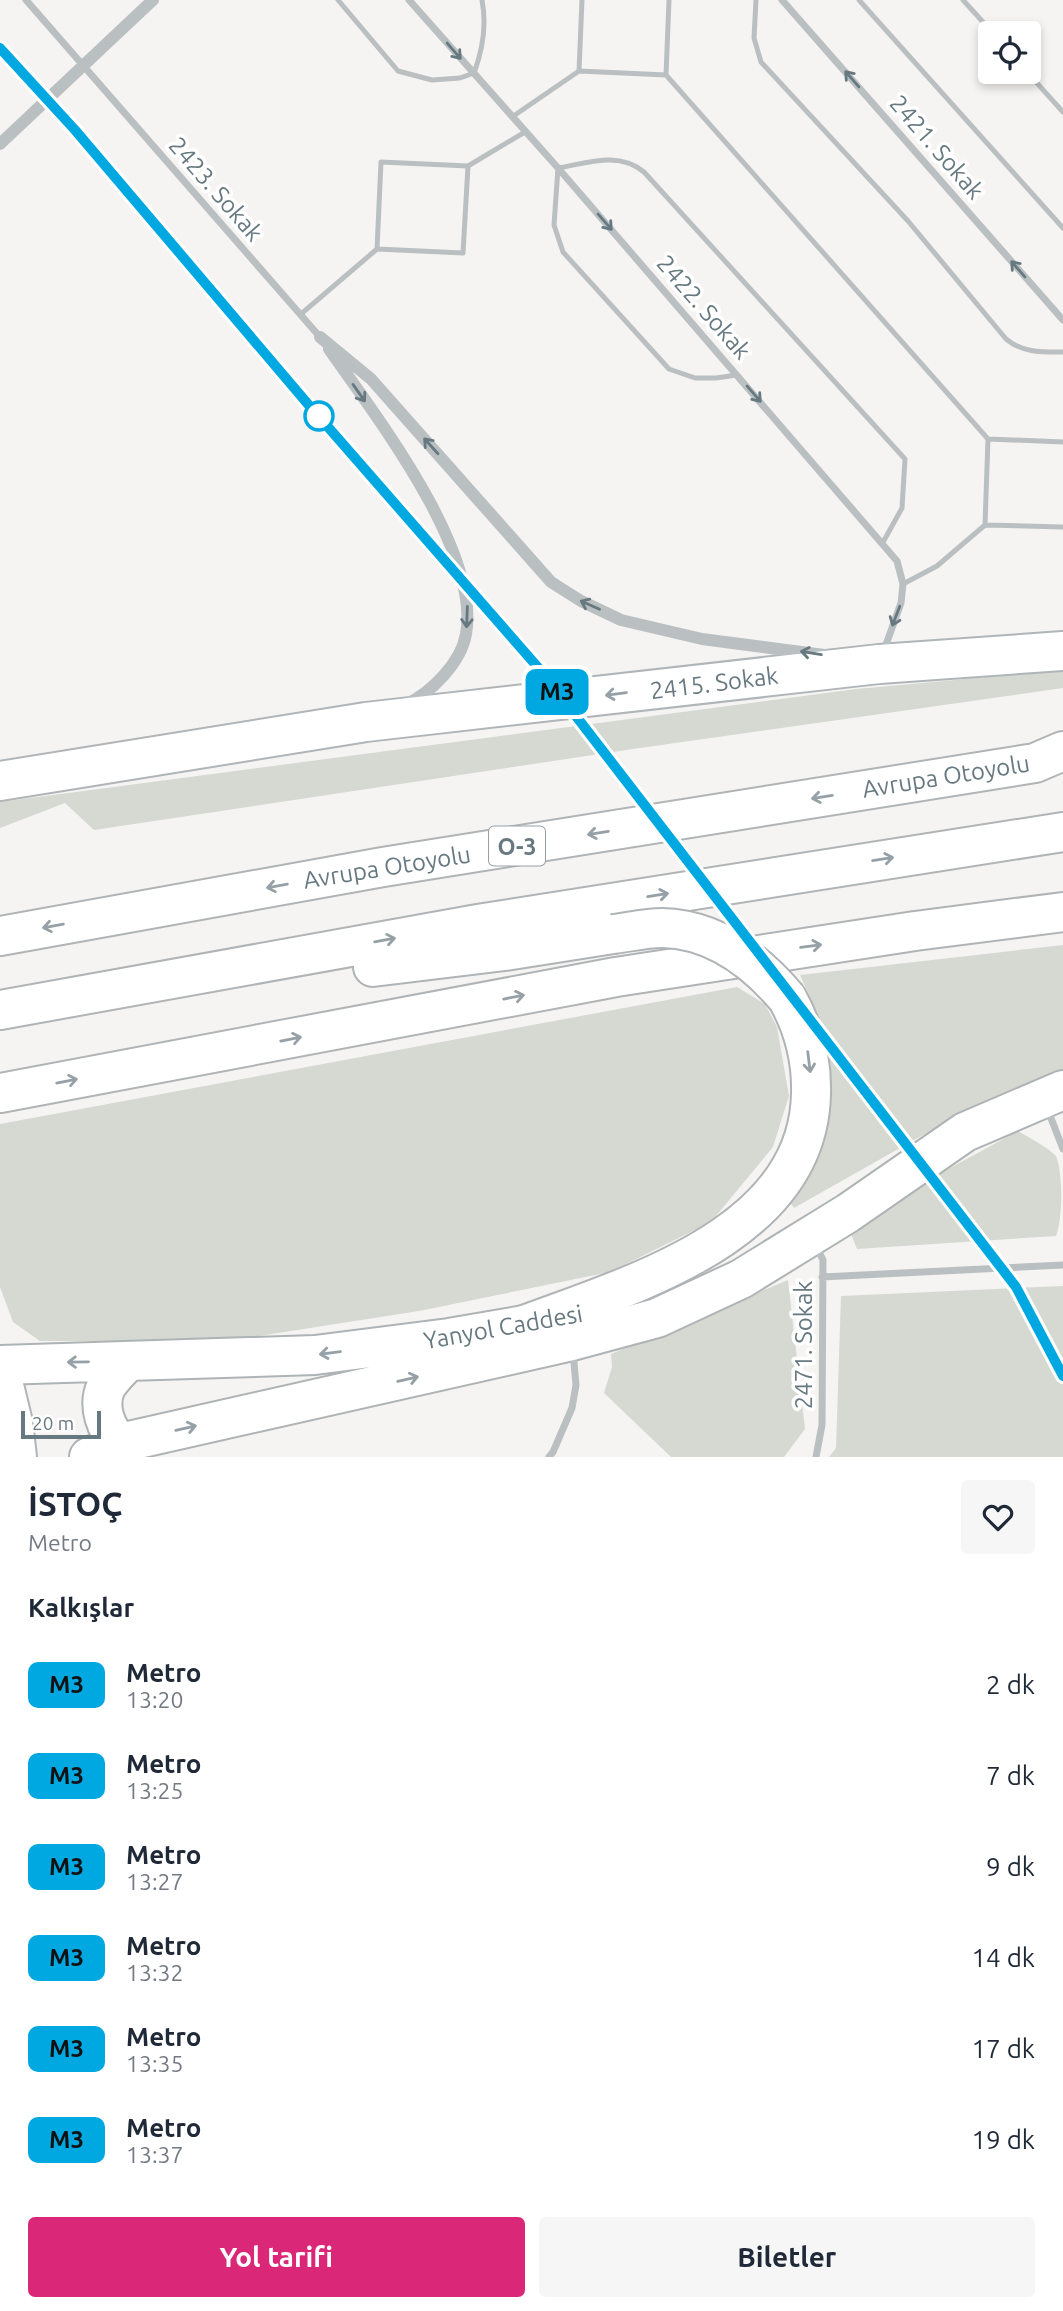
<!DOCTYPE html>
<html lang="tr">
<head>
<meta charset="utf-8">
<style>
	:root { --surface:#fff; --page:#f6f6f7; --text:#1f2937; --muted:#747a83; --accent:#db2777 }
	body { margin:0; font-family:Ubuntu,sans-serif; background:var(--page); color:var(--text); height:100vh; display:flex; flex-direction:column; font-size:26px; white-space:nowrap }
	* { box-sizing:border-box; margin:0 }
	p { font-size:23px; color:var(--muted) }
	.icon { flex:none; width:38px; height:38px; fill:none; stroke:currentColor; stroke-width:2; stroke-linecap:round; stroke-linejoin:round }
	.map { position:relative; height:1457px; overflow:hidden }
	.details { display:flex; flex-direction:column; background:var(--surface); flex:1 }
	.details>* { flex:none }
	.badge { padding:0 14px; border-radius:10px; font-size:24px; line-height:46px }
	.fabs { position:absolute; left:978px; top:21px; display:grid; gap:14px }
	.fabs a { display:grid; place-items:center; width:63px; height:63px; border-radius:7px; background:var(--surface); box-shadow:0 4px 10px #0003; font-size:35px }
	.scale { position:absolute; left:21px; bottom:18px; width:80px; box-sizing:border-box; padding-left:7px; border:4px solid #677980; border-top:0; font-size:19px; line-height:24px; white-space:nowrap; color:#677980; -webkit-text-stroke:5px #fff; paint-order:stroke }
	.map>.badge { position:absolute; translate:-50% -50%; box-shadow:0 0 0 4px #fff }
	h2 { padding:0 28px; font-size:26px; line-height:63px }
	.round { display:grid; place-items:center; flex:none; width:74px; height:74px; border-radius:7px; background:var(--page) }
	.head { display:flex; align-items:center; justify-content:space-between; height:119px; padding:0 28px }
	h1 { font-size:33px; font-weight:700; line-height:52px }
	.button { display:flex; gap:14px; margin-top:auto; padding:14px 28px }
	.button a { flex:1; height:80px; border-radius:7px; background:var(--accent); color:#fff; font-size:28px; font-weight:700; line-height:80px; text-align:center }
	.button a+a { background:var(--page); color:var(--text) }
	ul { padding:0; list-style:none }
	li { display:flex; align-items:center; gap:21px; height:91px; padding:0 28px }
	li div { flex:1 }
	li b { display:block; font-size:26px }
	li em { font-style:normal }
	li .badge { min-width:77px; font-weight:700; text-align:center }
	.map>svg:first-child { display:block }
	.green { fill:#d5d9d1 }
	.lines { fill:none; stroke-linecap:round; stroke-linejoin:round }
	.secondary-casing { stroke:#afb5b8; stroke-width:42 }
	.primary-casing { stroke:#aeb3b6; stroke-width:42 }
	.motorway-casing { stroke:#b0b4b6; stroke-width:42 }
	.service { stroke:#babfc1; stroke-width:5 }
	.minor { stroke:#babfc1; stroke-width:7 }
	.tertiary { stroke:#babfc1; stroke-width:12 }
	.secondary { stroke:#fff; stroke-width:38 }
	.primary { stroke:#fff; stroke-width:38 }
	.motorway { stroke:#fff; stroke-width:38 }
	.motorway-bridge-casing { stroke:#b0b4b6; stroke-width:42; stroke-linecap:butt }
	.motorway-bridge { stroke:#fff; stroke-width:38 }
	.oneway { stroke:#677980 }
	.oneway2 { stroke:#95a1a6 }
	.line-casing { stroke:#fff; stroke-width:16 }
	.line { stroke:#00a8e1; stroke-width:10 }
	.stop-dot { fill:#fff; stroke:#00a8e1; stroke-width:3.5 }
	.labels { text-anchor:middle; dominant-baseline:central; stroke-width:7; stroke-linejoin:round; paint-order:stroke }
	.shield { fill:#fff; stroke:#95a1a6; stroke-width:2 }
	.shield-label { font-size:23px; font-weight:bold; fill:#677980 }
	.street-label { font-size:24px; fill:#677980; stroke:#fff }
</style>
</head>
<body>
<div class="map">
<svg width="1063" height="1457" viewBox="0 0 1063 1457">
	<rect width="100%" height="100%" fill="#f5f4f2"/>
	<!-- green -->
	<path class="green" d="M1063 670V688L633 749 94 830 65 803 0 828V802L856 689Z
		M1063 945V1071L976 1105 794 1208 789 1201 821 1153 829 1040 800 975Z
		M737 987 765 1004 777 1027 789 1096 773 1147 711 1222 610 1272 419 1311 226 1341H40L13 1322 0 1287V1124Z
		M1018 1131C1028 1137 1049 1148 1056 1156 1063 1174 1063 1217 1056 1236L857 1249 847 1224Z
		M788 1280 805 1429 784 1457H671L604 1393 612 1367 611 1354Z
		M1063 1286V1457H829L836 1448 841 1296Z"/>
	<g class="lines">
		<defs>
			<path id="secondary" d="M0 781 366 722 879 664 1063 651
				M0 1369 13 1423 17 1457"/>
			<path id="primary" d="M0 1365 315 1355 449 1338 548 1321
				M120 1443C106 1430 97 1406 106 1387 111 1378 121 1369 128 1361
				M89 1457 120 1443 572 1341 657 1318 741 1279 848 1213 965 1132 1063 1090"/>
			<path id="motorway" d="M0 936 383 867 1035 763 1063 751
				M373 967 505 951 613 934
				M0 1010 478 924 1063 832
				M0 1093 616 977 915 931 1063 912
				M519 1327C627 1286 808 1237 811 1094 812 1059 804 1028 787 998"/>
		</defs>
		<!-- secondary casing -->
		<use href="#secondary" class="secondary-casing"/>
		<!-- primary casing -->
		<use href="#primary" class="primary-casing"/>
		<!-- motorway casing -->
		<use href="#motorway" class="motorway-casing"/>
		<!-- service -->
		<path class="service" d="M338 0 398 71 432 80 460 78 474 73C483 49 487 26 482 0
			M582 0 579 71 666 75
			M669 0 666 75 988 439
			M756 0 754 38 761 62 908 221 1006 339C1023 353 1042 352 1063 352
			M859 0 1063 228
			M963 0 993 33
			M1027 72 1063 112
			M512 117 579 71
			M377 249 381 162 468 166 525 132
			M301 314 377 249 463 253 468 166
			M737 375 716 378H695L669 369 563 252 554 225 558 168C588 163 618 151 644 172L905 459 902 508 882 544
			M985 525 988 439 1063 442
			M903 584 937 566 985 525 1063 527"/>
		<!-- minor -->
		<path class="minor" d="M26 0 320 337
			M409 0 558 168 897 561 903 584 901 603 883 653
			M782 0 1063 320
			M1047 1108 1063 1149
			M822 1277 1063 1265
			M549 1457 553 1452 572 1408 576 1385 573 1352
			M816 1457 822 1425 823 1260 816 1246"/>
		<!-- tertiary -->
		<path class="tertiary" d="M0 144 153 0
			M320 337 371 379 551 582 581 601 621 620 702 639 824 655
			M329 349C375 415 481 551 466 634 461 663 431 693 405 705"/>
		<!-- secondary -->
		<use href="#secondary" class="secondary"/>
		<!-- primary -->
		<use href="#primary" class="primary"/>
		<!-- motorway -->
		<use href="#motorway" class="motorway"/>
		<defs>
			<path id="motorway-bridge" d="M613 934C629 932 646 928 662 928 713 929 755 960 787 998"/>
		</defs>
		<!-- motorway-bridge casing -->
		<use href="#motorway-bridge" class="motorway-bridge-casing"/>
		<!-- motorway-bridge -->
		<use href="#motorway-bridge" class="motorway-bridge"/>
	</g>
	<!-- one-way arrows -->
	<defs><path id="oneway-shaft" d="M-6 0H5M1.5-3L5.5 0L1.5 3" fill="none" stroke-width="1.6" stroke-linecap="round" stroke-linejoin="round" transform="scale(1.75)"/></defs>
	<g class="oneway">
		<use href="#oneway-shaft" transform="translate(454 51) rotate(49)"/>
		<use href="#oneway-shaft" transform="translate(852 79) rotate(-131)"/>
		<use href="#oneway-shaft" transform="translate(605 222) rotate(49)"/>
		<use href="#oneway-shaft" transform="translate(1018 269) rotate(-131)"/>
		<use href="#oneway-shaft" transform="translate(359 393) rotate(55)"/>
		<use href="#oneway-shaft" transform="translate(754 394) rotate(49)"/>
		<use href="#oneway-shaft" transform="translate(431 446) rotate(-132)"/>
		<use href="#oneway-shaft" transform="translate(590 605) rotate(-156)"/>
		<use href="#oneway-shaft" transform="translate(896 616) rotate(111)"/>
		<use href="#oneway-shaft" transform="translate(467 617) rotate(92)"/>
		<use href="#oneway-shaft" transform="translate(811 653) rotate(-171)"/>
	</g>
	<g class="oneway2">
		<use href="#oneway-shaft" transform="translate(616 694) rotate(173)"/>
		<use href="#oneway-shaft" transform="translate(822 797) rotate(171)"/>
		<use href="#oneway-shaft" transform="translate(598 833) rotate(171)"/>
		<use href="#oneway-shaft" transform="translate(883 859) rotate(-9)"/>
		<use href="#oneway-shaft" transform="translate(277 886) rotate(170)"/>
		<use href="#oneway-shaft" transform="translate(658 895) rotate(-9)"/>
		<use href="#oneway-shaft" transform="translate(53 926) rotate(170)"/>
		<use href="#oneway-shaft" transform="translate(385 940) rotate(-10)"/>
		<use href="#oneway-shaft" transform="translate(811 946) rotate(-8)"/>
		<use href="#oneway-shaft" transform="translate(514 997) rotate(-11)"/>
		<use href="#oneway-shaft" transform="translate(291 1039) rotate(-11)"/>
		<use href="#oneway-shaft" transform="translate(809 1062) rotate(83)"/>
		<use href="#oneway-shaft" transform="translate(67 1081) rotate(-11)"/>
		<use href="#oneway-shaft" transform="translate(330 1353) rotate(173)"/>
		<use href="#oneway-shaft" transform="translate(78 1362) rotate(179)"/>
		<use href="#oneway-shaft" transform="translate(408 1379) rotate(-13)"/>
		<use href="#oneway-shaft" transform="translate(186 1428) rotate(-13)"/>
	</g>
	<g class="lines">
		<defs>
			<path id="line" d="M0 48 75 130 307 403 542 672 1016 1287 1063 1376"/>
		</defs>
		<!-- line casing -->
		<use href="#line" class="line-casing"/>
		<!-- line -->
		<use href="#line" class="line"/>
	</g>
	<!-- markers -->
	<circle class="stop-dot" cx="319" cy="416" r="14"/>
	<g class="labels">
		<!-- shield labels -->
		<rect class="shield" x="489" y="826.5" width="56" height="39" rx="5"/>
		<g class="shield-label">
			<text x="517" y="846">O-3</text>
		</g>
		<!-- street labels -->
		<g class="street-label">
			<text transform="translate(937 147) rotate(49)">2421. Sokak</text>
			<text transform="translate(216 189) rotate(49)">2423. Sokak</text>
			<text transform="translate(704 307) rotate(49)">2422. Sokak</text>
			<text transform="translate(714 683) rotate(-7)">2415. Sokak</text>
			<text transform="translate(946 776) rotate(-9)">Avrupa Otoyolu</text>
			<text transform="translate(387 867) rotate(-9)">Avrupa Otoyolu</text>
			<text transform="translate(503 1327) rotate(-10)">Yanyol Caddesi</text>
			<text transform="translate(803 1345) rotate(-90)">2471. Sokak</text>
		</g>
	</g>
</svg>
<div class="fabs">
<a><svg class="icon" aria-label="locate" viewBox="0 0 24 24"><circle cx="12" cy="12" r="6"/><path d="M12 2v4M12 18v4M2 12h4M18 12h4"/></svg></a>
</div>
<div class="scale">20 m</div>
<b class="badge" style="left:557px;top:692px;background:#00a8e1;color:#111">M3</b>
</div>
<section class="details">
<div class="head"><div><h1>İSTOÇ</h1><p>Metro</p></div><a class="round"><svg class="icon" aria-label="heart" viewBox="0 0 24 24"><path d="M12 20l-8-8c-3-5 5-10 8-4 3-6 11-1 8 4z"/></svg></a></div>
<h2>Kalkışlar</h2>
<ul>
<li><span class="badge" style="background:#00a8e1;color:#111">M3</span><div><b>Metro</b><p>13:20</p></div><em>2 dk</em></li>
<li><span class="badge" style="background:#00a8e1;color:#111">M3</span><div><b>Metro</b><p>13:25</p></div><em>7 dk</em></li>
<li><span class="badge" style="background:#00a8e1;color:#111">M3</span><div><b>Metro</b><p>13:27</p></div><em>9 dk</em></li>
<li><span class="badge" style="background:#00a8e1;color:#111">M3</span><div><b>Metro</b><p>13:32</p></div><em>14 dk</em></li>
<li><span class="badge" style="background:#00a8e1;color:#111">M3</span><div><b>Metro</b><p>13:35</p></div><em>17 dk</em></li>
<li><span class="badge" style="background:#00a8e1;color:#111">M3</span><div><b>Metro</b><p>13:37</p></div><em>19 dk</em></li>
</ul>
<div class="button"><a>Yol tarifi</a><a>Biletler</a></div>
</section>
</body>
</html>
